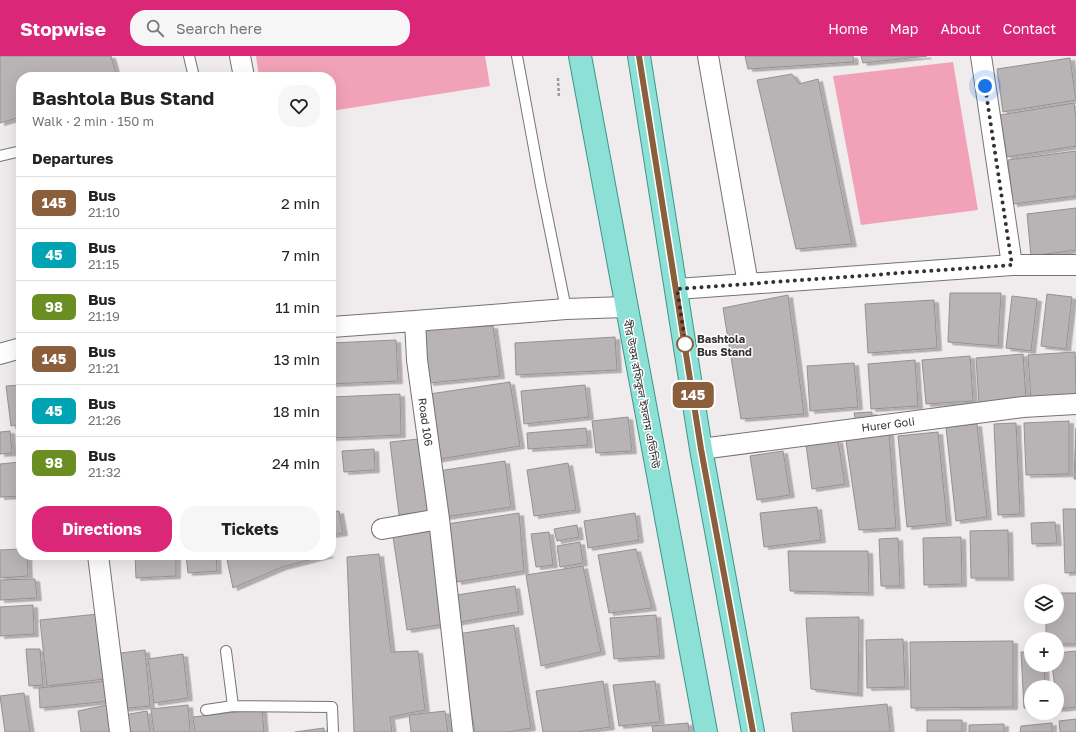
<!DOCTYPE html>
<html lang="en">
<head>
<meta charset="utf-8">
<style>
	:root { --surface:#fff; --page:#f6f6f6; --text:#222; --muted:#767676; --line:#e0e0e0; --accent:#db2777 }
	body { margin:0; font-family:"Golos Text","Noto Sans Bengali",sans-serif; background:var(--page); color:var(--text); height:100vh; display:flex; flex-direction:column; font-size:15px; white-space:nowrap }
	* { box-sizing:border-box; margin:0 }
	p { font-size:13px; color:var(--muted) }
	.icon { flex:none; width:22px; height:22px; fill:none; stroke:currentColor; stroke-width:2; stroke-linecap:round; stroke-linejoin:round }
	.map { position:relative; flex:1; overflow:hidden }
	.side { position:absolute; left:16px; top:16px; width:320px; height:488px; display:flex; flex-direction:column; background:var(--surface); border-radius:16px; box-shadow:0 4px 16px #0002 }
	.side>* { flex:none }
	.badge { padding:0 8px; border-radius:6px; font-size:14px; line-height:26px }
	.buttons { position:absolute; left:1024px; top:528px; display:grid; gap:8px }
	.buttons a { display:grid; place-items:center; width:40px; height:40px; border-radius:50%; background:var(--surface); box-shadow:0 4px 16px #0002; font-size:20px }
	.you { position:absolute; width:20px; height:20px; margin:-10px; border:3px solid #fff; border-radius:50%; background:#1a73e8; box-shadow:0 0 0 6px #1a73e833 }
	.map>.badge { position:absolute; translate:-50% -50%; box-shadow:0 0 0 2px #fff }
	h2 { padding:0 16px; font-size:15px; line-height:36px }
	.round { display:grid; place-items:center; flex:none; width:42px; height:42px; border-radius:16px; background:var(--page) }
	.headline { display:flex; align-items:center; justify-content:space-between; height:68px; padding:0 16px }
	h1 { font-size:19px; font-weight:700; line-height:30px }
	.action { display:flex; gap:8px; margin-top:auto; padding:8px 16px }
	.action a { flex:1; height:46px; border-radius:16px; background:var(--accent); color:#fff; font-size:16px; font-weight:700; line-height:46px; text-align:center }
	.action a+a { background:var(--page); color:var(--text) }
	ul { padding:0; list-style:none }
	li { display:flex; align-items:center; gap:12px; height:52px; padding:0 16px; border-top:1px solid var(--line) }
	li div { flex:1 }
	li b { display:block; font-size:15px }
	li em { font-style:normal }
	li .badge { min-width:44px; font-weight:700; text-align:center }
	header { display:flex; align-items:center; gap:24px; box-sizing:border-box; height:56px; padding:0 20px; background:var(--accent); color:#fff }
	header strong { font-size:19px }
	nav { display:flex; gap:22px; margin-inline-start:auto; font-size:14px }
	.search { width:280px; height:36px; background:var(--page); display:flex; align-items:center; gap:10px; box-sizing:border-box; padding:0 14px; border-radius:16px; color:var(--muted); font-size:15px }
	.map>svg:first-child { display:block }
	.green { fill:#f1a2b9 }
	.building { fill:#b8b3b5; stroke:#959192; filter:url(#shadow) }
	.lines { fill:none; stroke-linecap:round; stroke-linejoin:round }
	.service-casing { stroke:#777273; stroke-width:12 }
	.minor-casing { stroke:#777273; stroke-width:22 }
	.primary-casing { stroke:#3b968a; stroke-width:24 }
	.path { stroke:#9c9999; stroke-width:2.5; stroke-dasharray:3 2; stroke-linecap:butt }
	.service { stroke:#fff; stroke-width:10 }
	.minor { stroke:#fff; stroke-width:20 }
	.primary { stroke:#8ce0d6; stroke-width:22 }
	.line-casing { stroke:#fff; stroke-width:9 }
	.line { stroke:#8b5e3c; stroke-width:6 }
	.walk { stroke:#333131; stroke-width:4; stroke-dasharray:0 7.2 }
	.stop-dot { fill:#fff; stroke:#8b5e3c; stroke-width:2 }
	.labels { text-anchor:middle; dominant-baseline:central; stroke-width:3; stroke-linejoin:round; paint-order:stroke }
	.stop-label { font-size:11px; font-weight:bold; fill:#333131; stroke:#fff; text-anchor:start }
	.street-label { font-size:11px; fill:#333131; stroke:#fff }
</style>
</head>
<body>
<header>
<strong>Stopwise</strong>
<div class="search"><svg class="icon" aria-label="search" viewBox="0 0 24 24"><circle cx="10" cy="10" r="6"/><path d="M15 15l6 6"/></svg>Search here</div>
<nav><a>Home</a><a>Map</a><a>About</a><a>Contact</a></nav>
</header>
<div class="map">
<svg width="1076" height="676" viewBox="0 0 1076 676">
	<defs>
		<filter id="shadow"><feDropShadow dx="4.5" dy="2.5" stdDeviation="0" flood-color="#0004"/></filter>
	</defs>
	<rect width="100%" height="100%" fill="#f0ebec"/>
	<!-- green -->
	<path class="green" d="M256 0H485L490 30 331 55V21H259Z
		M953 6 978 154 861 169 833 20Z"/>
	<!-- building -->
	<path class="building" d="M0 0H111L117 21H21V61L0 67Z
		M745 0H853L854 6 748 13Z
		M861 0H927L863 7Z
		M1070 2 1076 44 1003 56 997 13Z
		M792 18 799 28 818 23 852 188 796 193 757 24Z
		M1074 47 1076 62V90L1007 101 1000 59Z
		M1076 95V140L1013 148 1008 104Z
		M1076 152V194L1031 200 1027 158Z
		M950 237H1001L998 290 948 286Z
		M1047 238 1072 241 1066 293 1041 290Z
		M788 239 804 358 741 363 723 252Z
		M1012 240 1037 243 1031 295 1006 292Z
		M934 244 937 292 868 297 865 248Z
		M493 270 500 320 429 327 423 273Z
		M615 281 617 314 516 319 515 287Z
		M396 284 398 325 331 328V287Z
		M1075 296 1076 341 1031 344 1028 299Z
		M1023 298 1026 343 979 347 976 302Z
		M970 300 973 345 926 348 922 304Z
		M915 304 918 350 871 353 868 308Z
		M854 307 858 351 810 355 807 310Z
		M510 326 520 390 434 404 423 339Z
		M21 329V368L11 370 6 330Z
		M585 329 589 361 524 368 521 335Z
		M400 338 401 379 331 382V341Z
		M872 356V364L856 365 854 357Z
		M628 361 632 395 596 397 592 365Z
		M1069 365V418L1026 419 1024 367Z
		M1016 367 1020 458 998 459 994 368Z
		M977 368 987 461 956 465 946 371Z
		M586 372 588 389 528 393 527 377Z
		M1076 372V423H1074Z
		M10 375 12 397 0 398V376Z
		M889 376 896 472 859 474 845 378Z
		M938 376 947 467 907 471 898 380Z
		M419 383 428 455 399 459 390 386Z
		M838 384 845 428 812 433 806 389Z
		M374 393 375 414 344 416 342 395Z
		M783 395 790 439 757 444 750 400Z
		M505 405 511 451 445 461 438 415Z
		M21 406V440L0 441V408Z
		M568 407 576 454 534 460 527 414Z
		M817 451 821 484 764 491 760 457Z
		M1063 453H1076V516L1065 517Z
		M339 455 343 477 331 479V456Z
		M519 457 524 515 457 526 447 468Z
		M635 457 639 484 588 492 584 465Z
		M1055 466 1057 487 1032 488 1031 467Z
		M577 469 579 481 557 485 554 473Z
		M1008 474 1009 522H971L970 475Z
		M430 475 445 568 407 574 393 481Z
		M549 476 553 509 536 511 531 478Z
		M961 481 962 528 924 529 923 482Z
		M898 482 900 530H881L879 483Z
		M580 486 583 507 560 511 557 490Z
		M21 493V499H27L28 520 0 522V494Z
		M636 493 652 552 609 557 598 499Z
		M788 495H868L869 537 790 535Z
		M379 498 391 596 418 595 425 654 390 661 392 676H354L347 501Z
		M135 499H176V520L136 522Z
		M186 499H216L217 515 188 517Z
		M226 499H329L282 511 233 532Z
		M583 510 601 596 541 610 526 519Z
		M35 523 37 542 0 544V524Z
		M515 530 519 556 454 567 450 540Z
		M1057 537H1076V588H1057V583H1046V561H1057Z
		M33 549 34 578 0 580V551Z
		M98 558 105 623 47 630 40 564Z
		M656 559 660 600 614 603 610 562Z
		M859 561 858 638 811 633 806 562Z
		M514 569 531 672 509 676H475L458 578Z
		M903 583 905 631 867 632 866 584Z
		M1013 585V651L911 652 910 586Z
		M26 593H40L43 629 29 630Z
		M145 594 150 650 119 653 113 598Z
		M1076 595V651L1057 653V631H1055L1052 609H1057V597Z
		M1021 596H1031V609H1044L1045 631H1031V652H1024Z
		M183 598 188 642 154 647 148 603Z
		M108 625 110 645 40 652 39 632Z
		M603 625 610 671 577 676H543L536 635Z
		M655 625 660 666 619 670 613 629Z
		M24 637 30 676H5L0 640Z
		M887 648 890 676H793L791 657Z
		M107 649 112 676H81L78 655Z
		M188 649 190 676H154L151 653Z
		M262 653 264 676H195L193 661Z
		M147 655 150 676H127L124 659Z
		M445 655 448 676H411L409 659Z
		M1076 663V676H1060L1059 665Z
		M927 664H962V676H927Z
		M688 667 689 676H653L652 670Z
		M1052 667V676H1020L1021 670Z
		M1004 668V676H969V669Z
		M324 672V676H295Z"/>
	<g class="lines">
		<defs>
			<path id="service" d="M189 0 194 21
				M517 0 541 130 566 253
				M0 100 21 95
				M226 595 233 650
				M206 654 233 650 332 651 333 676"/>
			<path id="minor" d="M240 0 244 21
				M708 0 748 228
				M981 0 1012 209
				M677 233 1012 209H1076
				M331 271 415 265
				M0 298 21 292
				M701 393 1023 351 1076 348
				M382 473 439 463
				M98 499 120 676
				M463 676 439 463 417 304 415 265 566 253 625 251"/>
			<path id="primary" d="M580 0 706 676
				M639 0 701 393 753 676"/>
		</defs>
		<!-- service casing -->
		<use href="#service" class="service-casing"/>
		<!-- minor casing -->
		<use href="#minor" class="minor-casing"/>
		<!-- primary casing -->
		<use href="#primary" class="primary-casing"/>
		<!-- path -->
		<path class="path" d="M558 22 559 42"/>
		<!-- service -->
		<use href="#service" class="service"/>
		<!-- minor -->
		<use href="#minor" class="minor"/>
		<!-- primary -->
		<use href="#primary" class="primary"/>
	</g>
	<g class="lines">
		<defs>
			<path id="line" d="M639 0 701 393 753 676"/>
		</defs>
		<!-- line casing -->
		<use href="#line" class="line-casing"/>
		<!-- line -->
		<use href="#line" class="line"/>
		<!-- walk -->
		<path class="walk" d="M685 288 686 291 677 233 1012 209 985 30"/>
	</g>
	<!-- markers -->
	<circle class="stop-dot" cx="685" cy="288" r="8"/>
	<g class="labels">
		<!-- stop labels -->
		<g class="stop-label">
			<text x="697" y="282">Bashtola<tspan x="697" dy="13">Bus Stand</tspan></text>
		</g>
		<!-- street labels -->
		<g class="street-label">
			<text transform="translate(642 338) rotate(79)">বীর উত্তম রফিকুল ইসলাম এভিনিউ</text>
			<text transform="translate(426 366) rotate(82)">Road 106</text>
			<text transform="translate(888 368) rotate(-7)">Hurer Goli</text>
		</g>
	</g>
</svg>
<div class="buttons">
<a><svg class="icon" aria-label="layers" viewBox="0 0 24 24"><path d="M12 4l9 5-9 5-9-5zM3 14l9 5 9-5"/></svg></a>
<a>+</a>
<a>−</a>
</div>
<div class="you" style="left:985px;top:30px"></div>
<b class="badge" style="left:693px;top:339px;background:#8b5e3c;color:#fff">145</b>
<section class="side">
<div class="headline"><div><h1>Bashtola Bus Stand</h1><p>Walk · 2 min · 150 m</p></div><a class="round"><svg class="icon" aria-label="heart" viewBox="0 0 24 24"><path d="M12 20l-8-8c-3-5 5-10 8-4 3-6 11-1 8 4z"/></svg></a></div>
<h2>Departures</h2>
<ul>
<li><span class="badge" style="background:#8b5e3c;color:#fff">145</span><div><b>Bus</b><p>21:10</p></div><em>2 min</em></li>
<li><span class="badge" style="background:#00a3b4;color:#fff">45</span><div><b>Bus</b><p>21:15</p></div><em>7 min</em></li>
<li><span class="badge" style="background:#6b8e23;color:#fff">98</span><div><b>Bus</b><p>21:19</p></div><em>11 min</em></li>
<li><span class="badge" style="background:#8b5e3c;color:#fff">145</span><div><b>Bus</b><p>21:21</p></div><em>13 min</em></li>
<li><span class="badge" style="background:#00a3b4;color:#fff">45</span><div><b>Bus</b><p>21:26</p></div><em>18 min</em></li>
<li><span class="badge" style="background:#6b8e23;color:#fff">98</span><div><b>Bus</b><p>21:32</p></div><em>24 min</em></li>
</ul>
<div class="action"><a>Directions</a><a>Tickets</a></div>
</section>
</div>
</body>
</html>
